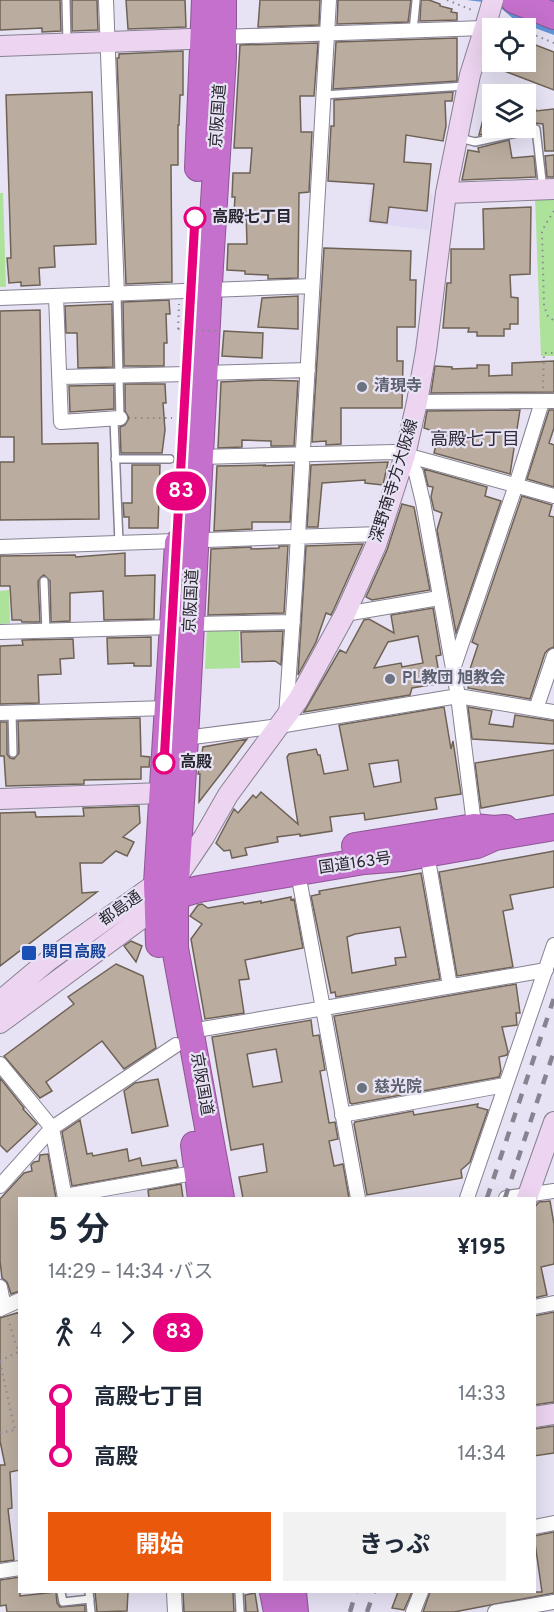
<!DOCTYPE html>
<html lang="ja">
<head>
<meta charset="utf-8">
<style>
	:root { --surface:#fff; --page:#f2f2f3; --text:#1f2937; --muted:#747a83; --accent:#ea580c }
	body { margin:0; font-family:Overpass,"Noto Sans JP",sans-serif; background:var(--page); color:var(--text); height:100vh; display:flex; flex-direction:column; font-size:22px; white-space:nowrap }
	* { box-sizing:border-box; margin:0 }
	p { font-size:20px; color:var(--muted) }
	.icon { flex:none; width:33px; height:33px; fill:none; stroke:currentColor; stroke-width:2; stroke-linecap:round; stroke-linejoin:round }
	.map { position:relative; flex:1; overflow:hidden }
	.details { position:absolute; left:18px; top:1197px; width:518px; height:396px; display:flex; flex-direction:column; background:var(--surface); border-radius:0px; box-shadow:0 6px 24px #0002 }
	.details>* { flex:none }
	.badge { padding:0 12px; border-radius:20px; font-size:21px; line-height:39px }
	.buttons { position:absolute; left:482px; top:18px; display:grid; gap:12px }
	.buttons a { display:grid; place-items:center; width:54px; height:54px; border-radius:0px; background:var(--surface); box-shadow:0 6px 24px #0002; font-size:30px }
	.map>.badge { position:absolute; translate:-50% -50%; box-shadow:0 0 0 3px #fff }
	.legs { display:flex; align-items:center; gap:9px; height:66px; padding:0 30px; font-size:20px }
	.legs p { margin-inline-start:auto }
	.overview { display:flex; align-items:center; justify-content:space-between; height:102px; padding:0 30px }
	h1 { font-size:33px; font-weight:700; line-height:45px }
	.cta { display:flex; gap:12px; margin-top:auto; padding:12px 30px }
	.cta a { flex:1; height:69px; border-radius:0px; background:var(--accent); color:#fff; font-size:24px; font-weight:700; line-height:69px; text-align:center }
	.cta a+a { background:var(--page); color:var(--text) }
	ul { padding:0 30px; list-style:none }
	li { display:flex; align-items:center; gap:21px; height:60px; font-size:22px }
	li i { display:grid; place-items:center; width:9px; height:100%; margin:0 8px; background:currentColor }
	li i::after { content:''; width:15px; height:15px; margin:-8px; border:4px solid; border-radius:50%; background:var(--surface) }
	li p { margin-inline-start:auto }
	li:first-child i { background:linear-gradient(#0000 50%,currentColor 0) }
	li:last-child i { background:linear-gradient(currentColor 50%,#0000 0) }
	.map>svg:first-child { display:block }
	.built { fill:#e1d9f3 }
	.green { fill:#ace29a }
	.water { fill:#5d93d9 }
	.building { fill:#baad9f; stroke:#6e6256; stroke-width:1.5; fill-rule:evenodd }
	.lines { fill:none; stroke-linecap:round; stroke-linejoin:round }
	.lane-casing { stroke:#878292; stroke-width:10 }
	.street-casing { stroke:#878292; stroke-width:16 }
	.secondary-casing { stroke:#878292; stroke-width:22 }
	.highway-casing { stroke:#8e5695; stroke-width:28 }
	.path { stroke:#8c8995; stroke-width:2; stroke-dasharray:1.5 4.5; stroke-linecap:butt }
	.lane { stroke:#fff; stroke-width:7 }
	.street { stroke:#fff; stroke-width:14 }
	.secondary { stroke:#edd4f0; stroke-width:20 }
	.highway { stroke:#c470cc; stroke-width:26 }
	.rail { stroke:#878390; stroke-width:4.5; stroke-dasharray:10 10; stroke-linecap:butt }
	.secondary-bridge-casing { stroke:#878292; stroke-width:22; stroke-linecap:butt }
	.path-bridge { stroke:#8c8995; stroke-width:2; stroke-dasharray:1.5 4.5; stroke-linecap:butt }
	.secondary-bridge { stroke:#edd4f0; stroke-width:20 }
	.line-1-casing { stroke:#fff; stroke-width:14 }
	.line-1 { stroke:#e6007e; stroke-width:9 }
	.stop-1-dot { fill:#fff; stroke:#e6007e; stroke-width:3 }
	.worship-dot { fill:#6b7280; stroke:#e7e2f4; stroke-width:2 }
	.transit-dot { fill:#1a4fb4; stroke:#e7e2f4; stroke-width:2 }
	.labels { text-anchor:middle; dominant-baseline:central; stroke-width:4.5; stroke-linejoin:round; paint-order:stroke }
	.street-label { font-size:16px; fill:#29272e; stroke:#e7e2f4 }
	.stop-label { font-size:16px; font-weight:bold; fill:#29272e; stroke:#e7e2f4; text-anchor:start }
	.worship-label { font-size:16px; font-weight:bold; fill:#5b616d; stroke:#e7e2f4; text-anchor:start }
	.transit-label { font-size:16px; font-weight:bold; fill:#164399; stroke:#e7e2f4; text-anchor:start }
	.neighbourhood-label { font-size:18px; fill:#302b39; stroke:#e7e2f4 }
</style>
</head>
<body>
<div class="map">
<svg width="554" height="1612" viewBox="0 0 554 1612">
	<rect width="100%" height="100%" fill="#e7e2f4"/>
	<!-- built -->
	<path class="built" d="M371 187 433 194 429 230 367 223Z"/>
	<!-- green -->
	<path class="green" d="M0 193H3L6 287H0Z
		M554 195V356H541L535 196Z
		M9 590 10 623 0 624V591Z
		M207 628H239L240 668 205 669Z"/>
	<!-- water -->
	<path class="water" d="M467 0H554V35L516 21 502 9 483 2Z"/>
	<!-- building -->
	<path class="building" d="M0 0H60L61 31 42 32V28L0 30Z
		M72 0H97L98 30 72 31Z
		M126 0H185L186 27 128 29Z
		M260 0H320L319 25 258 27Z
		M338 0H411L408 22 337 24Z
		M421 0H429L440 4V6L452 9 451 12 457 13V20L420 21Z
		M457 38V81L333 89 336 42Z
		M525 41 554 52V90L486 64 487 62H525Z
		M318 43 314 96H300L301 132H312L309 192 299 193 298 278 268 279V275L245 274V271L227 270 228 244H247L246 212H234L235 197H232L233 173H250L252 148H234L240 45Z
		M183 51V95H180L179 125H178V165H171L172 282 126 284 117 58H119V54Z
		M92 92 96 244 54 246 55 267 39 268 40 285 21 286V282L9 283 7 258H11L6 95Z
		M453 92 452 101H445L446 126 443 141 406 135 404 162 431 164 427 211 389 207 387 223 370 221 374 184 328 181 331 126H334V100Z
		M488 100H492V128H507V129L479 135Z
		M535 107 536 111 554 109V151H545L543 124 535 123 525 126V109Z
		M509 140 512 158 534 156 536 177 462 180 468 150 479 152 478 148Z
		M554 155V177H547L545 156Z
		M531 207 530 274 510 275 511 297 518 298V324H510V329H504V336H477V332H468L469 328H443L447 283H451V249H484L483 209Z
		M324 248 411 251 410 280H416L415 327H397V361H403L402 408H341V444L326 445V441L312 442Z
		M298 296V329L258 327 262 298Z
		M169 300 170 314H166L167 343H164V366H124L123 302Z
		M112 304 113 367 78 368 77 333H66L65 306Z
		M40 310 42 444 98 443 99 519 0 520V462H14V437H0V311Z
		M224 331 263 333 262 358 222 356Z
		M554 361V392L431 393 435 366 452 367V369L477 368V365H489V376L512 375V363Z
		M262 380 298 381 294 446H271V441L242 440V447L218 448 221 382Z
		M125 384H165L166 403H163L165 430 162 453H121L120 427 125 425 129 418 125 411Z
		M114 385V409L70 412 69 386Z
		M520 410 510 474 434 453 439 433 424 428 427 411Z
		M549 410H554V428L549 443 554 445V487L527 479Z
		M388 462 383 485 365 483V480L322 483 318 527H307L311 465Z
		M132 465H160L158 528H129V517H124L123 503H132Z
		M266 465 263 466 293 465 290 522H252V529L214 531 217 466Z
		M424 469 487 487 485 496 501 501 456 633 437 530 442 513 434 510 431 497 433 487 428 486Z
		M522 496 552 505 549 516 554 517V647L549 649 545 653 530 699 468 688 473 670 470 669 478 645 472 642Z
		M402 504 414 507 430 590 372 600 366 597 387 550Z
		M363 544 334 609 331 615 326 613 316 642 298 675 306 546Z
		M279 546H288L284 613 208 615 211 549 251 547V549L279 548Z
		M125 553V576L155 575 154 619 104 620 103 591 70 593V621L51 622 50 581 44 575 41 577 38 581 40 622H22L21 620H12L10 586H0V556L75 555 76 557Z
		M433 608 441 655 436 656 441 685 436 684 412 688 410 695 304 712 340 650 346 653 364 620 369 619 394 633 391 615ZM418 636 423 663 402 667 401 663 374 668 388 642Z
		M283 631 281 665 275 661 242 662 241 632Z
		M151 637V666H134V663L108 664 107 638Z
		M73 639 74 658 60 659 61 674 38 675 39 703 0 704V646L23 645 22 640Z
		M444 707 451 749 453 741 461 794 435 798 437 809 365 820 364 813 330 817 332 831 300 836V834L277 837 278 842 245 848 247 855 232 858 230 850 224 851 216 843 234 809 238 813 253 795 256 798 261 792 298 824 287 757 289 754 316 749 318 755H320L324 774 348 770 339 725ZM398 760 401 782 374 787 369 764Z
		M468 707 492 711 489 724 513 727 515 715 554 721V744L472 739Z
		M140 718 141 756 150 757 149 767H141V779L84 780V784L6 786 4 756H0V722H7V754L10 758 14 759 19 753 18 721Z
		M247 739 226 767 199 802 200 774H198L203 747Z
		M554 750V795L481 808 475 763Z
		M139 806 140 823 123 837 134 842 127 856 116 851 102 863H80L82 893 97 892 0 966V813L35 812 36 817 84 816 83 808Z
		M554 851V887L510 895 513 909 503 911 513 967 457 976 439 872Z
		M421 873 440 979 336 997 335 992 331 993 311 896 320 894 319 891ZM400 927 406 957 395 958 396 965 352 973 347 937 355 934Z
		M291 897V900L294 899 303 948 245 960 249 979 239 980 244 1013 205 1019 191 939 202 924 190 916 198 905 202 904 208 908 243 902 244 904 261 901V903Z
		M131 941 142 946 136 962 124 946Z
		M116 964 143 976 156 1048 124 1069 102 1041 46 1082 52 1091 40 1098 4 1056 74 1004 68 997Z
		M516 984 520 1013H516L517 1025 502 1027 508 1052 507 1055 499 1057 501 1071 499 1077 352 1104 350 1103 334 1016Z
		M311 1020 313 1036 319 1035 325 1070 320 1071 329 1123 335 1122 338 1139 329 1141 334 1166 343 1164 349 1198H243L239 1177 267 1172 263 1144 231 1150 212 1037ZM276 1049 282 1082 253 1087 247 1054Z
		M0 1078 24 1108 23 1109 37 1124 7 1152 0 1145Z
		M158 1079 168 1126 132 1133 124 1091 135 1083Z
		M478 1104 477 1107 488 1110 470 1162 461 1170 462 1178 367 1195 354 1124 355 1122 413 1111 414 1115Z
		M80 1120 87 1154 92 1153 93 1156 127 1149 129 1161 140 1158 142 1166 176 1160 178 1167 72 1186 62 1132Z
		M48 1154 56 1198H20V1291L11 1294 7 1282 2 1278 0 1261V1199L24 1173 32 1171 31 1165 34 1162 39 1161 40 1155Z
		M181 1184 183 1198H149L148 1190Z
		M550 1201 554 1224V1264L541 1267 547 1295 534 1298V1208L539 1202Z
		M20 1312V1470L10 1472 12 1508 8 1509 14 1560 0 1562V1465H5L0 1441V1318Z
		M554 1312V1402L534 1405V1316Z
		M554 1426V1453L534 1456V1429Z
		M554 1532V1593L454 1612H423L430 1592H542L534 1536Z
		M20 1577V1596L56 1592 57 1603 60 1607 85 1605V1612H7L6 1605 0 1606V1580Z
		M95 1592H128L127 1611 97 1612Z
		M183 1592H233L234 1612H184Z
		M398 1592H412L404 1610 392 1608Z
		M255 1593 258 1612H246L245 1595Z"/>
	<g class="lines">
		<defs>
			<path id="lane" d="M66 0 67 42
				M413 31 416 1
				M323 95 465 86
				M460 138 475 142 536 129 543 189
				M117 295 120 418
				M114 420 119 543
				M115 459H170
				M44 581 46 631
				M12 712 13 753
				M61 1592 63 1602 90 1599
				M89 1592 91 1612
				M239 1592 240 1612"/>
			<path id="street" d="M106 0 117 295
				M222 37 484 28
				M56 296 61 422 120 418
				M0 298 312 286
				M204 373 308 370
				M60 377 187 374
				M417 402 554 401
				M405 455 416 473 423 502 458 696 475 832
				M199 457 395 452 554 496
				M0 547 380 534
				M345 614 439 598
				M192 624 293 622
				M0 632 172 627
				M454 666 516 485 542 402
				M536 709 554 656
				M0 713 167 708
				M286 716 295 587 329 0
				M185 738 279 726 458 696 554 712
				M427 854 450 986
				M298 873 358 1198
				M191 1031 546 970
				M0 1064 52 1128 65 1198
				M342 1115 505 1085
				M0 1186 52 1128 176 1045
				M65 1196 199 1172
				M467 1198 554 945
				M506 1198 554 1191
				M0 1287 4 1307
				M534 1307 554 1303
				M0 1309 20 1300
				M534 1527 554 1523
				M0 1571 20 1568
				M174 1592 175 1612
				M413 1612 421 1592
				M495 1612 554 1602"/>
			<path id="secondary" d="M0 46 216 38
				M446 193 554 189
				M0 799 162 793
				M0 1001 49 960 157 883
				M0 1023 157 907 204 837 228 795 298 700 345 614 376 545 405 455 417 402 426 351 446 193 470 75 486 24
				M527 1198 554 1122
				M534 1417 554 1414"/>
			<path id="highway" d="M514 0 554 16
				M198 168 205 0
				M355 846 474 827 494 829 505 828
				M162 904 185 893 199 889 364 861 403 858 477 845 495 837 554 827
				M159 944 157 883 178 543
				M194 1145 201 1198
				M221 1198 175 948V897L185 738 210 266 223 58V0
				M273 1592 277 1612
				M293 1592 295 1612"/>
		</defs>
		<!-- lane casing -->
		<use href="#lane" class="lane-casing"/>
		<!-- street casing -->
		<use href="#street" class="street-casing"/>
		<!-- secondary casing -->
		<use href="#secondary" class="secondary-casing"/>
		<!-- highway casing -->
		<use href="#highway" class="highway-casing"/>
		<!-- path -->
		<path class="path" d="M447 0 472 10
			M505 23 518 28
			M525 31 554 43
			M554 211 545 225 542 232 544 305 547 315 554 321
			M178 329 179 304
			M543 388 544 353H554
			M135 418H172
			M0 1361 18 1352 8 1319
			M0 1362 15 1430
			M0 1433 20 1429"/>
		<!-- lane -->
		<use href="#lane" class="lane"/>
		<!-- street -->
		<use href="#street" class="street"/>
		<!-- secondary -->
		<use href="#secondary" class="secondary"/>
		<!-- highway -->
		<use href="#highway" class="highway"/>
		<!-- rail -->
		<path class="rail" d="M487 1198 554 998
			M505 1198 554 1051
			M350 1612 356 1592
			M367 1612 374 1592"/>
		<defs>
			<path id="secondary-bridge" d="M486 24 493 0"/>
		</defs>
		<!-- secondary-bridge casing -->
		<use href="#secondary-bridge" class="secondary-bridge-casing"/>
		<!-- path-bridge -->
		<path class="path-bridge" d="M178 329 218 331"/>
		<!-- secondary-bridge -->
		<use href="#secondary-bridge" class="secondary-bridge"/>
	</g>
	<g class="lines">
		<defs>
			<path id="line-1" d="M164 763 195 218"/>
		</defs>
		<!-- line-1 casing -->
		<use href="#line-1" class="line-1-casing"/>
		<!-- line-1 -->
		<use href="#line-1" class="line-1"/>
	</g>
	<!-- markers -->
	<g class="stop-1-dot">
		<circle cx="195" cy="218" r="10"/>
		<circle cx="164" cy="763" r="10"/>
	</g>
	<g class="worship-dot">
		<circle cx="362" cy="387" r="6"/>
		<circle cx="390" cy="679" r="6"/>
		<circle cx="362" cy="1088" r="6"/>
	</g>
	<rect class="transit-dot" x="21" y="945" width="16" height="16" rx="3"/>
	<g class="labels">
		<!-- street labels -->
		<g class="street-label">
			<text transform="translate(219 116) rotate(-86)">京阪国道</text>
			<text transform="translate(395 481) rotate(-73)">深野南寺方大阪線</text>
			<text transform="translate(192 601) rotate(-87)">京阪国道</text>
			<text transform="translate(355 864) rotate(-8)">国道163号</text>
			<text transform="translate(121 909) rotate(-35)">都島通</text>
			<text transform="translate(201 1084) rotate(80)">京阪国道</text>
		</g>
		<!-- stop labels -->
		<g class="stop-label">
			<text x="212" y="218">高殿七丁目</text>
			<text x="180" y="763">高殿</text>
		</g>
		<!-- worship labels -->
		<g class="worship-label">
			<text x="374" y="387">清現寺</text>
			<text x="402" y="679">PL教団 旭教会</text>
			<text x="374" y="1088">慈光院</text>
		</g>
		<!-- transit labels -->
		<g class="transit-label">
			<text x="42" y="953">関目高殿</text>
		</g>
		<!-- neighbourhood labels -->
		<g class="neighbourhood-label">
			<text x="475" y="440">高殿七丁目</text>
		</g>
	</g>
</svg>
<div class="buttons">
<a><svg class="icon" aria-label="locate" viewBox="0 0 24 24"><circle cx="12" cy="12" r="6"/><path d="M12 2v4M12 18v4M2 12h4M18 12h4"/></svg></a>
<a><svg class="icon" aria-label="layers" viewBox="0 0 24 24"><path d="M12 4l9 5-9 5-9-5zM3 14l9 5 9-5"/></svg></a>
</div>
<b class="badge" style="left:181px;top:491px;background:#e6007e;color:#fff">83</b>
<section class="details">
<div class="overview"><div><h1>5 分</h1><p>14:29 – 14:34 · バス</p></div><b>¥195</b></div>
<div class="legs"><svg class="icon" aria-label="walk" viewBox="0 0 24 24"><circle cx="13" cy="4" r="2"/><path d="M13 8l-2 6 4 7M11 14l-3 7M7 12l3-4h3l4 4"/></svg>4<svg class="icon" aria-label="forward" viewBox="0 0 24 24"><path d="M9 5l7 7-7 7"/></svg><b class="badge" style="background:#e6007e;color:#fff">83</b></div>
<ul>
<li><i style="color:#e6007e"></i><b>高殿七丁目</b><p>14:33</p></li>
<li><i style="color:#e6007e"></i><b>高殿</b><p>14:34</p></li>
</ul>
<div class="cta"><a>開始</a><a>きっぷ</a></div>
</section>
</div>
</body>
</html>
